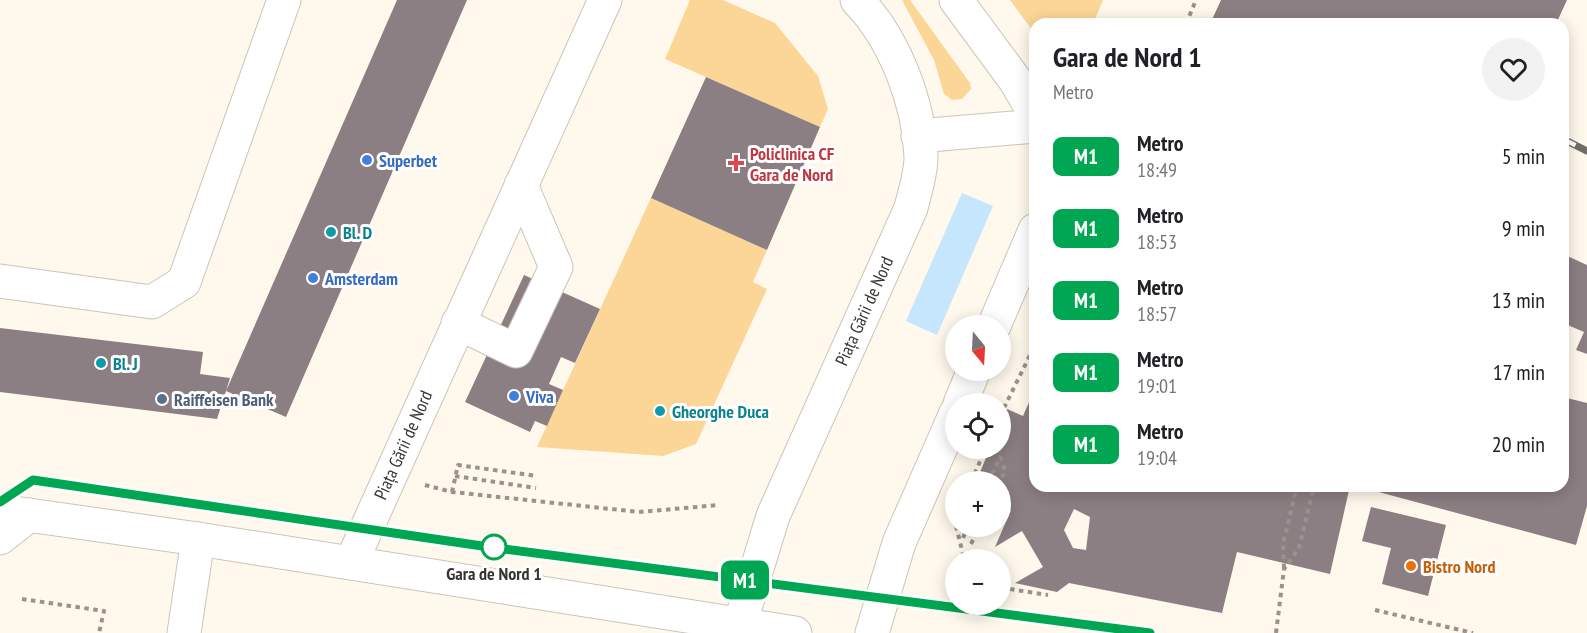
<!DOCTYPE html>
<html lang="en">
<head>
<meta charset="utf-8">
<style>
	:root { --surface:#fff; --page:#f2f2f2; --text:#202124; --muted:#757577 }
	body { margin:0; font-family:"PT Sans Narrow",sans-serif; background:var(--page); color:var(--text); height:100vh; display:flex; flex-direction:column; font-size:22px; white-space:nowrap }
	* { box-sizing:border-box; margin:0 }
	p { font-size:20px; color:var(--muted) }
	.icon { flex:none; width:33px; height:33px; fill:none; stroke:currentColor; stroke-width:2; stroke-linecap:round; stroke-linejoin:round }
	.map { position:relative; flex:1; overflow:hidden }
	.panel { position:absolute; left:1029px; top:18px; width:540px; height:474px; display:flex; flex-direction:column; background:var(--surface); border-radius:18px; box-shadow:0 3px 15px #0003 }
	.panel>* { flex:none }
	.badge { padding:0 12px; border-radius:9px; font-size:21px; line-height:39px }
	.needle { width:39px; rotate:162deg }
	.buttons { position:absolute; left:945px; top:315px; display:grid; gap:12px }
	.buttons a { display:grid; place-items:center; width:66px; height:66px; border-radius:50%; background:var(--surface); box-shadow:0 3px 15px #0003; font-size:30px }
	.map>.badge { position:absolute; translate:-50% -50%; box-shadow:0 0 0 3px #fff }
	.round { display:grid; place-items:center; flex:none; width:63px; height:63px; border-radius:32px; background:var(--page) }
	.headline { display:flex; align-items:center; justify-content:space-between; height:102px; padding:0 24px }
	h1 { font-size:28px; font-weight:700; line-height:45px }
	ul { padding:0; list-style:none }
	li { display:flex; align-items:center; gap:18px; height:72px; padding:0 24px }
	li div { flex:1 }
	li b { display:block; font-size:22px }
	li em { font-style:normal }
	li .badge { min-width:66px; font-weight:700; text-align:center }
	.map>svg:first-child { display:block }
	.green { fill:#fbd697 }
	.water { fill:#c5e6fc }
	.building { fill:#8c7f83; fill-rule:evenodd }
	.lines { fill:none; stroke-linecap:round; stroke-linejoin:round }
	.minor-casing { stroke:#cbc4b9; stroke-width:35 }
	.major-casing { stroke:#cbc4b9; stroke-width:35 }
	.path { stroke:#98948b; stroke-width:4; stroke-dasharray:4.5 4.5; stroke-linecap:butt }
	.minor { stroke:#fff; stroke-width:33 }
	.major { stroke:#fff; stroke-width:33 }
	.rail-casing { stroke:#716e67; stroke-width:7 }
	.rail { stroke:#fff; stroke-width:4.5; stroke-dasharray:14; stroke-linecap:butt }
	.line-casing { stroke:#fff; stroke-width:14 }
	.line { stroke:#00a651; stroke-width:9 }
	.shop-dot { fill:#3f7fe0; stroke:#fff; stroke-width:2 }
	.health-dot { fill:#e0444e; stroke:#fff; stroke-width:2 }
	.culture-dot { fill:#0f9aa8; stroke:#fff; stroke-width:2 }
	.service-dot { fill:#5c6f8a; stroke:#fff; stroke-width:2 }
	.stop-dot { fill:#fff; stroke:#00a651; stroke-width:3 }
	.food-dot { fill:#e8710a; stroke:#fff; stroke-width:2 }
	.labels { text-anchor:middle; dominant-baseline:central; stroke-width:6; stroke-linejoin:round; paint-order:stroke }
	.health-label { font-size:18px; font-weight:bold; fill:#be3a42; stroke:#fff; text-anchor:start }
	.shop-label { font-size:18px; font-weight:bold; fill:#366cbe; stroke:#fff; text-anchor:start }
	.culture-label { font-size:18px; font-weight:bold; fill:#0d838f; stroke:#fff; text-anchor:start }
	.street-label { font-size:18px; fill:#373530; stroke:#fff }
	.service-label { font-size:18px; font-weight:bold; fill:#4e5e75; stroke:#fff; text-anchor:start }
	.food-label { font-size:18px; font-weight:bold; fill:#c56008; stroke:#fff; text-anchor:start }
	.stop-label { font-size:18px; font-weight:bold; fill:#373530; stroke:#fff }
</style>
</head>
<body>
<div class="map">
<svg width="1587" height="633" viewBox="0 0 1587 633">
	<rect width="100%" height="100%" fill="#fff8ec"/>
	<!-- green -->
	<path class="green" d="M690 0H723L775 23 818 76 828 109 820 127 665 59Z
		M902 0H910L970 83 971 89 962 99 952 100 944 94 934 60Z
		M1010 0H1103L1093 24H1035V34Z
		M651 198 767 250 753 282 767 289 696 444 663 456 537 447Z"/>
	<!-- water -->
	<path class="water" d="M962 193 993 206 937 335 906 321Z"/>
	<!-- building -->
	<path class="building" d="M397 0H467L286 417 226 391 217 419 0 392V328L203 352 200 374 230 378 226 391Z
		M1221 0H1567L1556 24H1210Z
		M706 77 820 127 767 250 651 198Z
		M1563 254 1587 265V354L1576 350 1584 332 1563 323Z
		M524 275 600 309 575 363 561 357 549 384 563 390 547 426 535 421 530 432 465 402Z
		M1035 389V486H1350L1330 574 1237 552 1222 613 1069 583 1057 592 1015 583 1043 567 1022 531 995 547 1011 510 1000 506V482H976L990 448H1000V424L1007 409 1023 416ZM1074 509 1090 517 1086 550 1073 548 1064 530Z
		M1563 397 1587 403V506L1576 545 1360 487 1563 486Z
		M1371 507 1446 525 1428 596 1382 584 1391 548 1362 541Z"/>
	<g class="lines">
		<defs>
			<path id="minor" d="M0 281 152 302 184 282 284 0
				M458 323 516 351 556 267 521 185
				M0 538 29 515
				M351 563 605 0
				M184 633 198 539"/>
			<path id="major" d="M956 0 1015 80 1035 114
				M918 136 1035 126
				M994 326 1035 230
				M960 404 974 370
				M0 511 198 539 795 633
				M740 624 773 516 911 208C915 191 921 174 921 157 919 103 895 39 857 0
				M872 633 899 543 956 413"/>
		</defs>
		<!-- minor casing -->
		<use href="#minor" class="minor-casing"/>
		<!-- major casing -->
		<use href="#major" class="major-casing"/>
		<!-- path -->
		<path class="path" d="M1186 24 1196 0
			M1000 416 1035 345
			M998 448 1005 471 1000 482
			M455 476 536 488
			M971 482 986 448
			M988 482 1001 456
			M425 485 452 492 639 512 719 505
			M452 492 458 465 537 476
			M956 526 963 554
			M963 538 968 526
			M971 544 980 526
			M1284 568 1283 544 1297 486
			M1010 589 1048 595
			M22 599 104 611 99 633
			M1375 610 1473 633
			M1276 633 1284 569 1299 548 1314 486"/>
		<!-- minor -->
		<use href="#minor" class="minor"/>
		<!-- major -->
		<use href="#major" class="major"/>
		<defs>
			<path id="rail" d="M1563 139 1587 151"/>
		</defs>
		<!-- rail casing -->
		<use href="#rail" class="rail-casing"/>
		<!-- rail -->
		<use href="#rail" class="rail"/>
	</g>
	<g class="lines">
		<defs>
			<path id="line" d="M0 502 33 480 489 547 1150 633"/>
		</defs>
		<!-- line casing -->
		<use href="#line" class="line-casing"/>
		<!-- line -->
		<use href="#line" class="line"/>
	</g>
	<!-- markers -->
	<g class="shop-dot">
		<circle cx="367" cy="160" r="6"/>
		<circle cx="313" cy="278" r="6"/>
		<circle cx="514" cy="396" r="6"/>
	</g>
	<path class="health-dot" d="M733 154h6v6h6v6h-6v6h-6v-6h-6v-6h6z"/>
	<g class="culture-dot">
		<circle cx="331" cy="232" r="6"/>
		<circle cx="101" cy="363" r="6"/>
		<circle cx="660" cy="411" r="6"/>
	</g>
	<circle class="service-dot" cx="162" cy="399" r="6"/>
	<circle class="stop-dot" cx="494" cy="547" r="12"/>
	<circle class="food-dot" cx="1411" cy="566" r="6"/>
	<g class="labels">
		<!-- health labels -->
		<g class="health-label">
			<text x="750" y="153">Policlinica CF<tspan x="750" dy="21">Gara de Nord</tspan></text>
		</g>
		<!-- shop labels -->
		<g class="shop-label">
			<text x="379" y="160">Superbet</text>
			<text x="325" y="278">Amsterdam</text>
			<text x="526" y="396">Viva</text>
		</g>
		<!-- culture labels -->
		<g class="culture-label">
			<text x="343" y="232">Bl. D</text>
			<text x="113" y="363">Bl. J</text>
			<text x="672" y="411">Gheorghe Duca</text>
		</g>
		<!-- street labels -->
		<g class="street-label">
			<text transform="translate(864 311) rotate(-66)">Piața Gării de Nord</text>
			<text transform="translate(403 445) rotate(-66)">Piața Gării de Nord</text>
		</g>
		<!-- service labels -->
		<g class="service-label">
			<text x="174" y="399">Raiffeisen Bank</text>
		</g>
		<!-- food labels -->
		<g class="food-label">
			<text x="1423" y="566">Bistro Nord</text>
		</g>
		<!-- stop labels -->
		<g class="stop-label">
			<text x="494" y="573">Gara de Nord 1</text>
		</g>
	</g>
</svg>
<div class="buttons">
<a><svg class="needle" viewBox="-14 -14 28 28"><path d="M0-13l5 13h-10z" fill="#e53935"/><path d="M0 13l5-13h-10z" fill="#757577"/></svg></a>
<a><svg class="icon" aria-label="locate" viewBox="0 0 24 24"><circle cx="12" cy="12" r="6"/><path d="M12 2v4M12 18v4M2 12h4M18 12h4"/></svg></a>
<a>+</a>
<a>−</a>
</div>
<b class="badge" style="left:745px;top:580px;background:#00a651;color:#fff">M1</b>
<section class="panel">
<div class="headline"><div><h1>Gara de Nord 1</h1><p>Metro</p></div><a class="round"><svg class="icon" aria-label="heart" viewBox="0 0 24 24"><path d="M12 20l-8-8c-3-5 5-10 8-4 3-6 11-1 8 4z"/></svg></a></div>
<ul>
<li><span class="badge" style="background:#00a651;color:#fff">M1</span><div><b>Metro</b><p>18:49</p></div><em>5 min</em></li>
<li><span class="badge" style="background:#00a651;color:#fff">M1</span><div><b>Metro</b><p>18:53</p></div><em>9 min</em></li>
<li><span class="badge" style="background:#00a651;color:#fff">M1</span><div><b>Metro</b><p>18:57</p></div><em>13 min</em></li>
<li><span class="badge" style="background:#00a651;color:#fff">M1</span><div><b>Metro</b><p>19:01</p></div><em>17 min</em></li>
<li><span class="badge" style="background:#00a651;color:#fff">M1</span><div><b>Metro</b><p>19:04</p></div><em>20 min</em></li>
</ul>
</section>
</div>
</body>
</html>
